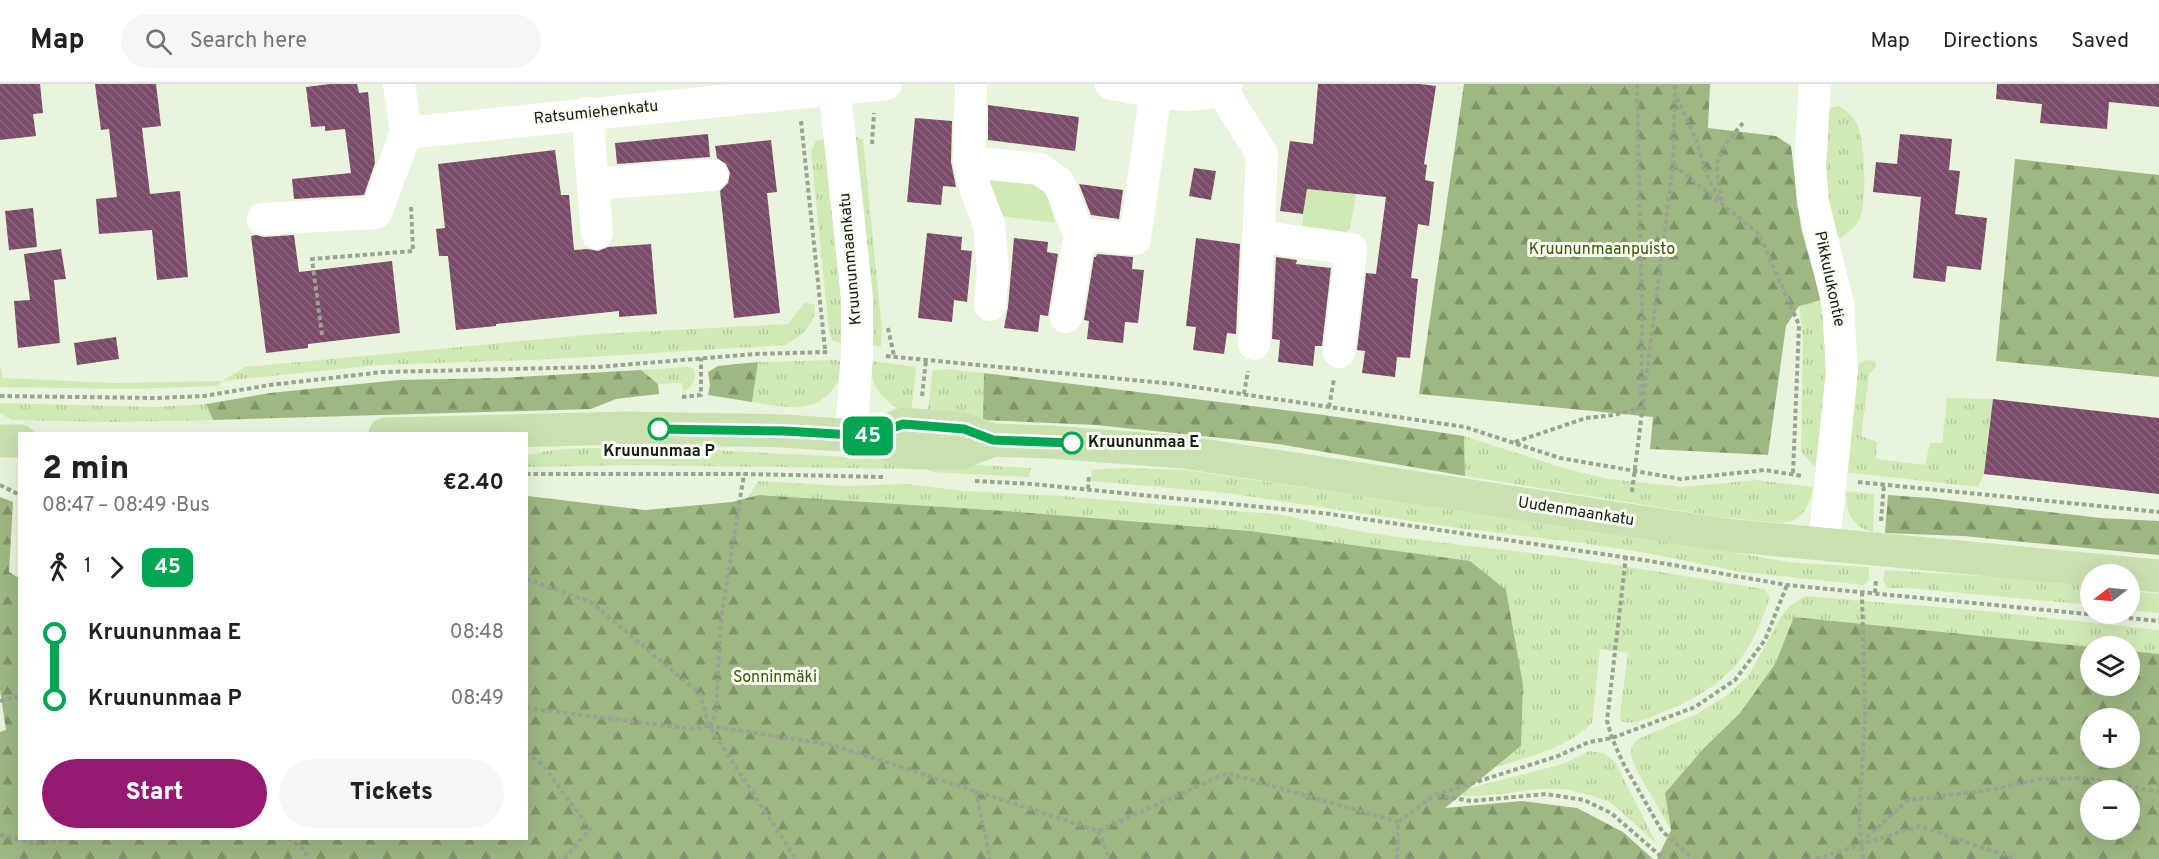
<!DOCTYPE html>
<html lang="en">
<head>
<meta charset="utf-8">
<style>
	:root { --surface:#fff; --page:#f6f6f6; --text:#202124; --muted:#757577; --line:#e0e0e0; --accent:#951871 }
	body { margin:0; font-family:Overpass,sans-serif; background:var(--page); color:var(--text); height:100vh; display:flex; flex-direction:column; font-size:22px; white-space:nowrap }
	* { box-sizing:border-box; margin:0 }
	p { font-size:20px; color:var(--muted) }
	.icon { flex:none; width:33px; height:33px; fill:none; stroke:currentColor; stroke-width:2; stroke-linecap:round; stroke-linejoin:round }
	.map { position:relative; flex:1; overflow:hidden }
	.panel { position:absolute; left:18px; top:348px; width:510px; height:408px; display:flex; flex-direction:column; background:var(--surface); border-radius:0px; box-shadow:0 6px 24px #0002 }
	.panel>* { flex:none }
	.badge { padding:0 12px; border-radius:9px; font-size:21px; line-height:39px }
	.needle { width:39px; rotate:254deg }
	.tools { position:absolute; left:2080px; top:480px; display:grid; gap:12px }
	.tools a { display:grid; place-items:center; width:60px; height:60px; border-radius:50%; background:var(--surface); box-shadow:0 6px 24px #0002; font-size:30px }
	.map>.badge { position:absolute; translate:-50% -50%; box-shadow:0 0 0 3px #fff }
	.legs { display:flex; align-items:center; gap:9px; height:66px; padding:0 24px; font-size:20px }
	.legs p { margin-inline-start:auto }
	.headline { display:flex; align-items:center; justify-content:space-between; height:102px; padding:0 24px }
	h1 { font-size:33px; font-weight:800; line-height:45px }
	.cta { display:flex; gap:12px; margin-top:auto; padding:12px 24px }
	.cta a { flex:1; height:69px; border-radius:36px; background:var(--accent); color:#fff; font-size:24px; font-weight:800; line-height:69px; text-align:center }
	.cta a+a { background:var(--page); color:var(--text) }
	ul { padding:0 24px; list-style:none }
	li { display:flex; align-items:center; gap:21px; height:66px; font-size:22px }
	li i { display:grid; place-items:center; width:9px; height:100%; margin:0 8px; background:currentColor }
	li i::after { content:''; width:15px; height:15px; margin:-8px; border:4px solid; border-radius:50%; background:var(--surface) }
	li p { margin-inline-start:auto }
	li:first-child i { background:linear-gradient(#0000 50%,currentColor 0) }
	li:last-child i { background:linear-gradient(currentColor 50%,#0000 0) }
	header { display:flex; align-items:center; gap:36px; box-sizing:border-box; height:84px; padding:0 30px; background:var(--surface); border-bottom:2px solid var(--line) }
	header strong { font-size:28px }
	nav { display:flex; gap:33px; margin-inline-start:auto; font-size:21px }
	.search { width:420px; height:54px; background:var(--page); display:flex; align-items:center; gap:15px; box-sizing:border-box; padding:0 21px; border-radius:33px; color:var(--muted); font-size:22px }
	.map>svg:first-child { display:block }
	.grass { fill:url(#grass-tufts) }
	.forest { fill:url(#forest-firs); fill-rule:evenodd }
	.green { fill:#d1eab5 }
	.building { fill:url(#building-back-hatch) }
	.lines { fill:none; stroke-linecap:round; stroke-linejoin:round }
	.path { stroke:#9aa291; stroke-width:4; stroke-dasharray:4.5 3; stroke-linecap:butt }
	.minor { stroke:#fff; stroke-width:32 }
	.major { stroke:#cae0b0; stroke-width:33 }
	.line-1-casing { stroke:#fff; stroke-width:14 }
	.line-1 { stroke:#00a651; stroke-width:9 }
	.stop-1-dot { fill:#fff; stroke:#00a651; stroke-width:3 }
	.labels { text-anchor:middle; dominant-baseline:central; stroke-width:6; stroke-linejoin:round; paint-order:stroke }
	.street-label { font-size:16px; fill:#171b13; stroke:#fafff5 }
	.park-label { font-size:16px; fill:#385500; stroke:#fafff5 }
	.stop-label { font-size:16px; font-weight:bold; fill:#171b13; stroke:#fafff5; text-anchor:start }
</style>
</head>
<body>
<header>
<strong>Map</strong>
<div class="search"><svg class="icon" aria-label="search" viewBox="0 0 24 24"><circle cx="10" cy="10" r="6"/><path d="M15 15l6 6"/></svg>Search here</div>
<nav><a>Map</a><a>Directions</a><a>Saved</a></nav>
</header>
<div class="map">
<svg width="2159" height="775" viewBox="0 0 2159 775">
	<defs>
		<pattern id="grass-tufts" width="24" height="20" patternUnits="userSpaceOnUse" patternTransform="scale(1.5)"><rect width="24" height="20" fill="#d1eab5"/><path d="M3 7l-1-3M5 7V3M7 7l1-3M15 17l-1-3M17 17v-4M19 17l1-3" fill="none" stroke="#b3c89b"/></pattern>
		<pattern id="forest-firs" width="22" height="20" patternUnits="userSpaceOnUse" patternTransform="scale(1.5)"><rect width="22" height="20" fill="#9fb883"/><path d="M5 1l3.5 6h-7zM16 11l3.5 6h-7z" fill="#81956a"/></pattern>
		<pattern id="building-back-hatch" width="6" height="6" patternUnits="userSpaceOnUse" patternTransform="scale(1.5)"><rect width="6" height="6" fill="#7b4a68"/><path d="M-1 5l2 2M0 0l6 6M5-1l2 2" fill="none" stroke="#8a667c"/></pattern>
	</defs>
	<rect width="100%" height="100%" fill="#e9f4dd"/>
	<!-- grass -->
	<path class="grass" d="M1839 22C1846 26 1854 33 1858 42 1865 58 1868 123 1858 138 1855 144 1846 149 1841 154L1834 153 1823 95 1825 29 1830 24Z
		M852 52 863 55 882 246 881 262 870 261Z
		M826 55 843 233V259C833 259 831 256 829 247L811 67 816 57Z
		M1821 216 1826 262V308L1815 383 1801 368 1803 254 1799 222Z
		M805 218 815 221C816 241 801 252 785 261L556 275 380 281 222 297 218 302 129 305 0 303V281L3 294 114 299 222 297 245 283 597 250 788 240Z
		M838 276 842 279C842 290 839 297 832 306 812 332 780 322 752 318L758 278Z
		M1866 276 1875 277 1876 282 1869 291 1861 352 1877 358 1876 375 1925 381 1930 359H1942L1947 314 1993 315 1984 390 1978 403 1844 388 1856 282Z
		M873 277 916 283 911 331C891 324 864 301 873 277Z
		M688 283 694 285C697 297 692 302 683 309L682 299 658 300 641 286Z
		M947 285 984 289 983 336 927 332 933 286Z
		M0 319 157 323 206 320 213 336 110 338 12 336 0 329Z
		M1464 352 1570 386 1609 395 1682 403 1757 396 1813 403 1810 416 1803 429 1793 437 1781 439 1719 433 1465 392Z
		M590 364 707 366 909 376 908 385 635 381 527 383V371L559 365Z
		M927 378 1031 384 1029 393 932 388 928 386Z
		M1123 384 1186 386 1645 454 1796 479 1869 483V496L1864 501 1742 488 1647 469 1582 459 1458 444 1227 409 1092 397 1091 386Z
		M758 397 844 402 907 400 964 407 1062 412 1284 431C1380 456 1479 461 1576 475 1639 484 1702 495 1764 505L1770 513C1748 579 1725 603 1661 629 1648 634 1634 642 1621 637L1620 630 1628 569 1600 565 1592 639C1565 665 1531 672 1496 683L1521 662 1359 463 1250 447 1006 427 759 411 748 414Z
		M1845 407 1874 410 1873 448C1850 443 1847 427 1845 407Z
		M1885 486 2040 496 2091 502V521L1906 504H1887L1883 496Z
		M2130 507 2159 510V529L2130 526Z
		M1805 512 1985 527 2159 546V570L2130 567V562L2091 563 1794 533 1775 580 1740 629 1704 664 1665 709 1671 746 1636 685 1632 674 1631 664 1638 655 1697 630 1726 612 1749 591 1783 529 1790 522Z
		M1589 667 1604 669 1616 679 1656 759 1610 718 1586 710 1564 705H1539L1503 710 1478 712 1461 711 1470 704 1563 680Z"/>
	<!-- forest -->
	<path class="forest" d="M1464 0H1710L1708 44 1776 52 1791 62 1801 144 1821 216 1799 222 1786 242 1768 371 1650 365 1653 333 1419 310Z
		M2015 75 2159 91V293L1996 277Z
		M758 278 752 318 708 311 710 301 708 288 718 282Z
		M641 286 658 300 659 310 616 315 591 325 213 336 206 320 270 309 399 296 499 294Z
		M984 289 1324 331 1464 352 1465 392 1278 360 1096 341 983 336Z
		M759 411 1006 427 1250 447 1470 477 1506 506 1523 601 1521 662 1445 724 1522 717 1577 724 1623 748 1653 775H0V648L6 646 0 606V413L13 418 9 488 19 494 20 754H526L527 412 645 426 732 418Z
		M1888 411 1929 414 2101 434 2159 437V471L1963 452 1885 449Z
		M1794 533 2091 563V602H2130V567L2159 570V775H1657L1671 746 1665 709 1704 664 1740 629 1775 580ZM2091 634H2130V674H2091ZM2091 706H2130V746H2091Z"/>
	<!-- green -->
	<path class="green" d="M993 91 1047 98 1055 139 994 131 985 97Z
		M1307 105 1356 110 1350 145 1339 153 1301 149Z"/>
	<!-- building -->
	<path class="building" d="M0 0H40L43 29 33 30 36 52 0 56Z
		M95 0H156L161 42 142 44 150 110 180 107 188 193 157 196 152 146 99 150 96 115 117 113 109 45 101 46Z
		M330 0H357L359 9 368 8 375 79 364 111 294 115 292 95 351 89 345 45 325 47V42L311 43 306 3Z
		M1318 0H1420L1436 2 1424 80 1427 81 1425 96 1434 98 1429 142 1418 140 1411 194 1418 195 1410 274 1397 273 1395 293 1362 289 1365 267 1357 266 1366 189 1376 190 1386 113 1307 105 1303 130 1280 127 1290 57 1313 60Z
		M1997 0H2159V23L2109 18 2107 45 2040 39 2042 20 1996 15Z
		M988 21 1079 33 1075 67 988 56Z
		M915 34 952 37 951 78 956 103 943 102 941 121 907 118Z
		M708 50 710 73 617 80 615 59Z
		M1900 50 1952 55 1949 86 1960 87 1955 130 1987 134 1981 186 1947 182 1945 198 1913 194 1921 113 1873 108 1876 78 1897 80Z
		M771 56 777 108 767 109 780 229 734 234 720 107 728 99 730 89 726 80 717 74 715 62Z
		M555 66 561 111H569L574 166 588 165 598 167 608 163 651 160 657 230 619 233V227L496 240V242L456 246 448 172H439L436 145 445 144 438 80Z
		M1194 84 1216 87 1211 116 1189 112Z
		M1079 100 1123 106 1119 135 1091 131Z
		M33 124 37 163 9 166 5 127Z
		M927 149 962 153 961 166 972 167 967 218 954 216 952 238 918 234Z
		M256 151 264 153 294 151 299 188 392 177 400 249 308 260V264L266 269 251 152Z
		M1014 154 1048 158 1047 168 1058 170 1048 232 1040 231 1038 248 1004 244 1008 223Z
		M1196 154 1240 160 1236 250 1227 249 1224 270 1193 266 1196 243 1186 242Z
		M61 165 66 195 54 196 60 259 18 264 14 217 30 216 24 170Z
		M1097 170 1133 173 1132 185 1144 186 1138 239 1125 238 1123 259 1087 255 1089 237 1084 236 1094 173H1096Z
		M1276 173 1297 176 1296 180 1331 184 1322 262H1315L1313 282 1278 278 1280 256 1272 255Z
		M116 253 119 275 77 281 74 259Z
		M1993 315 2159 334V410L1984 390Z"/>
	<g class="lines">
		<!-- path -->
		<path class="path" d="M1637 0 1642 229 1641 313
			M1677 14 1695 53 1709 96 1721 117
			M801 37 825 265
			M872 60 874 29
			M1674 81 1759 150 1799 241 1793 390
			M1722 117C1713 73 1715 72 1743 39
			M888 244 894 272
			M322 251 312 175 413 167 411 121
			M886 272 1174 300 1465 343 1560 374 1681 395 1765 386 1802 392
			M1244 310 1248 287
			M0 312 155 314 204 312 270 301 383 288 598 283 754 270 828 268
			M922 312 926 276
			M682 313 701 311V274
			M1329 323 1334 295
			M1515 358 1586 334 1614 331 1641 324
			M526 390H744L883 393
			M975 397 1033 400 1330 430 1650 477 1787 501 2159 537
			M1858 398 2159 428
			M0 401 20 411
			M1088 405 1089 391
			M1632 408 1673 80 1675 0
			M1881 437 1884 400
			M1626 472 1607 637 1612 654 1623 679 1662 747 1693 775
			M526 495 591 518 700 610 709 642
			M1862 508 1865 634 1859 735 1863 775
			M1875 509 1876 495
			M0 617 20 612
			M526 624 692 645 709 642 796 775
			M709 642 833 661 1098 747 1227 689 1398 738
			M709 642 716 630 721 535 744 390
			M526 669 541 679 590 745 564 775
			M976 707 990 775
			M1437 711 1471 717 1546 710 1584 716 1611 729 1664 775
			M1098 747 1110 775
			M0 751 33 759 90 754
			M288 754 302 764 309 775
			M1861 759 1908 716 1984 707 2042 695 2088 694 2159 708
			M1397 775 1398 738 1435 711 1558 672 1589 658 1612 654 1695 623 1735 596 1765 556 1787 501
			M1816 775 1919 742 2016 775"/>
		<!-- minor -->
		<path class="minor" d="M399 0 406 49 886 0
			M834 0 857 214V269L851 351
			M971 0 969 78 975 104 989 140 993 188 990 221
			M1111 0C1141 4 1203 22 1227 0
			M1815 0 1810 83 1813 118 1838 221 1842 287 1824 461
			M1221 5 1262 70 1254 260
			M587 29 597 149
			M969 78 1039 85 1059 99 1071 131 1080 150 1066 233
			M593 100 712 91
			M263 135 376 129 406 49
			M1080 150 1135 155 1156 7
			M1258 152 1351 165 1339 268"/>
		<!-- major -->
		<path class="major" d="M385 350 627 344 784 347 871 353 900 367 917 369H961L993 356
			M871 353 903 340 964 345 993 356 1050 358 1183 368 1726 451 2159 492
			M0 357H20"/>
	</g>
	<g class="lines">
		<defs>
			<path id="line-1" d="M659 345 784 347 871 352 903 340 964 345 993 356 1072 359"/>
		</defs>
		<!-- line-1 casing -->
		<use href="#line-1" class="line-1-casing"/>
		<!-- line-1 -->
		<use href="#line-1" class="line-1"/>
	</g>
	<!-- markers -->
	<g class="stop-1-dot">
		<circle cx="659" cy="345" r="10"/>
		<circle cx="1072" cy="359" r="10"/>
	</g>
	<g class="labels">
		<!-- street labels -->
		<g class="street-label">
			<text transform="translate(596 29) rotate(-6)">Ratsumiehenkatu</text>
			<text transform="translate(851 175) rotate(-95)">Kruununmaankatu</text>
			<text transform="translate(1829 195) rotate(78)">Pikkulukontie</text>
			<text transform="translate(1576 428) rotate(9)">Uudenmaankatu</text>
		</g>
		<!-- park labels -->
		<g class="park-label">
			<text x="1602" y="166">Kruununmaanpuisto</text>
			<text x="775" y="594">Sonninmäki</text>
		</g>
		<!-- stop labels -->
		<g class="stop-label">
			<text x="1088" y="359">Kruununmaa E</text>
			<text x="659" y="368" text-anchor="middle">Kruununmaa P</text>
		</g>
	</g>
</svg>
<div class="tools">
<a><svg class="needle" viewBox="-14 -14 28 28"><path d="M0-13l5 13h-10z" fill="#e53935"/><path d="M0 13l5-13h-10z" fill="#757577"/></svg></a>
<a><svg class="icon" aria-label="layers" viewBox="0 0 24 24"><path d="M12 4l9 5-9 5-9-5zM3 14l9 5 9-5"/></svg></a>
<a>+</a>
<a>−</a>
</div>
<b class="badge" style="left:868px;top:352px;background:#00a651;color:#fff">45</b>
<section class="panel">
<div class="headline"><div><h1>2 min</h1><p>08:47 – 08:49 · Bus</p></div><b>€2.40</b></div>
<div class="legs"><svg class="icon" aria-label="walk" viewBox="0 0 24 24"><circle cx="13" cy="4" r="2"/><path d="M13 8l-2 6 4 7M11 14l-3 7M7 12l3-4h3l4 4"/></svg>1<svg class="icon" aria-label="forward" viewBox="0 0 24 24"><path d="M9 5l7 7-7 7"/></svg><b class="badge" style="background:#00a651;color:#fff">45</b></div>
<ul>
<li><i style="color:#00a651"></i><b>Kruununmaa E</b><p>08:48</p></li>
<li><i style="color:#00a651"></i><b>Kruununmaa P</b><p>08:49</p></li>
</ul>
<div class="cta"><a>Start</a><a>Tickets</a></div>
</section>
</div>
</body>
</html>
